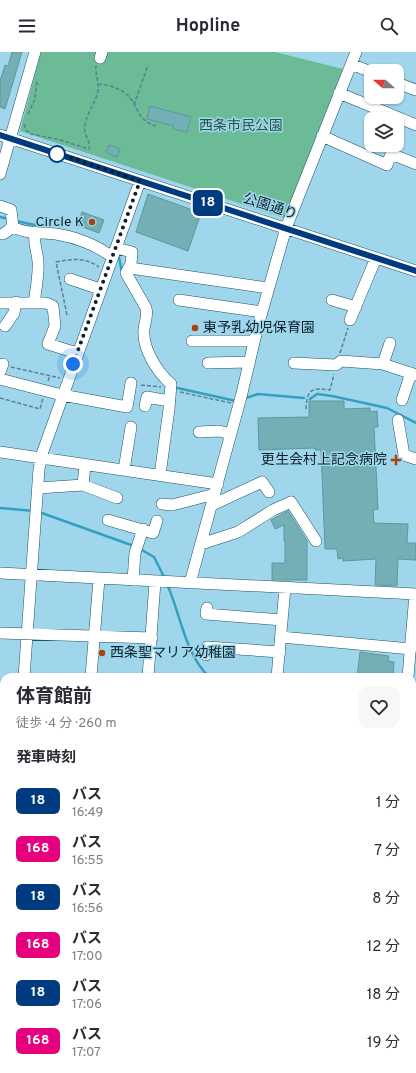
<!DOCTYPE html>
<html lang="ja">
<head>
<meta charset="utf-8">
<style>
	:root { --surface:#fff; --page:#f7f7f7; --text:#2b2b33; --muted:#7c7c81 }
	body { margin:0; font-family:Overpass,"Noto Sans JP",sans-serif; background:var(--page); color:var(--text); height:100vh; display:flex; flex-direction:column; font-size:15px; white-space:nowrap }
	* { box-sizing:border-box; margin:0 }
	p { font-size:13px; color:var(--muted) }
	.icon { flex:none; width:22px; height:22px; fill:none; stroke:currentColor; stroke-width:2; stroke-linecap:round; stroke-linejoin:round }
	.map { position:relative; flex:1; overflow:hidden }
	.panel { position:absolute; left:0px; top:621px; width:416px; height:400px; display:flex; flex-direction:column; background:var(--surface); border-radius:12px 12px 0 0; box-shadow:0 1px 3px #0004 }
	.panel>* { flex:none }
	.badge { padding:0 8px; border-radius:6px; font-size:14px; line-height:26px }
	.needle { width:26px; rotate:290deg }
	.fabs { position:absolute; left:364px; top:12px; display:grid; gap:8px }
	.fabs a { display:grid; place-items:center; width:40px; height:40px; border-radius:8px; background:var(--surface); box-shadow:0 1px 3px #0004; font-size:20px }
	.you { position:absolute; width:20px; height:20px; margin:-10px; border:3px solid #fff; border-radius:50%; background:#1a73e8; box-shadow:0 0 0 6px #1a73e833 }
	.map>.badge { position:absolute; translate:-50% -50%; box-shadow:0 0 0 2px #fff }
	h2 { padding:0 16px; font-size:15px; line-height:36px }
	.round { display:grid; place-items:center; flex:none; width:42px; height:42px; border-radius:12px; background:var(--page) }
	.overview { display:flex; align-items:center; justify-content:space-between; height:68px; padding:0 16px }
	h1 { font-size:19px; font-weight:700; line-height:30px }
	ul { padding:0; list-style:none }
	li { display:flex; align-items:center; gap:12px; height:48px; padding:0 16px }
	li div { flex:1 }
	li b { display:block; font-size:15px }
	li em { font-style:normal }
	li .badge { min-width:44px; font-weight:700; text-align:center }
	header { display:flex; justify-content:space-between; align-items:center; height:52px; padding:0 16px; background:var(--surface); font-size:18px; font-weight:700 }
	.map>svg:first-child { display:block }
	.green { fill:#6bbb97 }
	.lines { fill:none; stroke-linecap:round; stroke-linejoin:round }
	.stream { stroke:#34a0c1; stroke-width:2.5 }
	.building { fill:#73afb5; stroke:#5c989e }
	.minor-casing { stroke:#1b5264; stroke-width:12 }
	.major-casing { stroke:#fff; stroke-width:14 }
	.path { stroke:#5a8190; stroke-width:1.5; stroke-dasharray:4 2; stroke-linecap:butt }
	.minor { stroke:#fff; stroke-width:11 }
	.major { stroke:#f4b89f; stroke-width:13 }
	.line-casing { stroke:#fff; stroke-width:9 }
	.line { stroke:#003b80; stroke-width:6 }
	.walk { stroke:#0a2028; stroke-width:4; stroke-dasharray:0 7.2 }
	.stop-dot { fill:#fff; stroke:#003b80; stroke-width:2 }
	.poi-dot { fill:#a7430e; stroke:#a0d6eb; stroke-width:1.5 }
	.labels { text-anchor:middle; dominant-baseline:central; stroke-width:3; stroke-linejoin:round; paint-order:stroke }
	.park-label { font-size:14px; fill:#245641; stroke:#a0d6eb }
	.street-label { font-size:14px; fill:#0a2028; stroke:#a0d6eb }
	.poi-label { font-size:14px; fill:#0a2028; stroke:#a0d6eb; text-anchor:end }
</style>
</head>
<body>
<header><svg class="icon" aria-label="menu" viewBox="0 0 24 24"><path d="M4 6h16M4 12h16M4 18h16"/></svg>Hopline<svg class="icon" aria-label="search" viewBox="0 0 24 24"><circle cx="10" cy="10" r="6"/><path d="M15 15l6 6"/></svg></header>
<div class="map">
<svg width="416" height="1021" viewBox="0 0 416 1021">
	<rect width="100%" height="100%" fill="#a0d6eb"/>
	<!-- green -->
	<path class="green" d="M41 0H275L343 17 284 166 20 79Z"/>
	<g class="lines">
		<!-- stream -->
		<path class="stream" d="M0 165 9 167
			M16 169 50 176
			M117 203 119 205 122 221
			M173 335 236 349
			M243 347 258 342 304 346
			M310 347 317 342 332 344 387 356 416 371
			M0 456 34 459
			M39 460 134 494
			M140 497 154 505 164 525
			M167 532C181 563 184 600 209 625
			M412 732 416 731"/>
	</g>
	<!-- building -->
	<path class="building" d="M12 0H22L5 57 0 55V29L5 13 8 14Z
		M150 54 191 65 187 80 173 77 174 74 147 67Z
		M109 93 120 97 117 105 106 100Z
		M148 142 201 161 188 199 136 180Z
		M82 160 104 168 99 181 77 173Z
		M309 349H344V357L370 356V360L377 359 378 375H374L378 457 373 458 374 471 408 472 407 491H416V508L398 507 397 534 375 533 376 507 343 509V506L338 507 337 497H325L321 398H315V396L259 398 258 366 309 365Z
		M288 459 307 489V528H272V511H285V489H284V473L275 477 271 468Z
		M360 600 389 604 388 609 394 610 393 624 357 625Z"/>
	<g class="lines">
		<defs>
			<path id="minor" d="M100 6 102 0
				M351 12 371 20
				M397 31 416 38
				M339 41 416 73
				M0 83 416 219
				M322 84 387 113 391 102 416 112
				M0 122 35 0
				M0 154 11 158 13 175C26 182 41 180 56 182 75 185 97 193 112 205
				M3 182 13 175
				M116 196 132 200 131 212 126 221 146 256C148 264 145 269 144 277 142 296 157 320 171 332L169 357 160 423
				M130 216 268 236
				M70 227 100 237
				M179 248 262 260
				M332 248 356 255
				M0 251H46L53 254 55 274 48 292 77 301
				M34 251C36 237 39 222 38 209 37 198 33 191 35 180
				M350 268 376 206
				M5 274 14 261 16 250
				M192 289H254
				M208 311 248 310
				M294 311 336 313 341 309 383 312 416 323
				M383 312 390 291
				M0 320 3 312
				M0 327 62 343 127 355 131 331
				M402 348 411 321
				M145 354 147 345 169 349
				M398 368 404 403 416 407
				M199 380 219 379 231 382
				M0 400 218 432
				M124 418 131 375
				M83 433 85 413
				M38 436 83 433 117 446
				M162 452 172 453 215 442
				M212 453 262 430 269 440
				M108 468 153 481 157 469
				M201 492 238 480 273 458 291 450 316 489
				M0 521 416 542
				M133 528 135 501 143 477
				M190 531 241 345 258 274 286 176 356 0
				M207 556 206 562 282 568
				M0 581 152 586
				M281 585 411 597
				M206 603 207 595 280 600
				M24 625 39 417 42 402 140 129
				M91 625 99 527
				M148 625 155 530
				M277 625 285 536
				M408 625 415 542
				M412 649H416
				M0 844 4 845
				M412 879H416
				M412 966H416
				M0 977 4 895
				M197 1017 202 1021
				M52 1021 53 1017
				M296 1021V1017"/>
			<path id="major" d="M0 734H4
				M412 770H416"/>
		</defs>
		<!-- minor casing -->
		<use href="#minor" class="minor-casing"/>
		<!-- major casing -->
		<use href="#major" class="major-casing"/>
		<!-- path -->
		<path class="path" d="M98 32C107 33 117 35 125 41 140 53 134 67 156 74
			M134 53 148 13
			M28 62 35 47 37 28
			M24 72 26 78 31 82 57 87 89 97C91 91 86 86 85 80 83 64 96 53 98 38 99 30 95 22 96 14
			M67 263 56 210C72 207 85 205 99 215
			M340 301 348 276
			M11 315 60 326
			M48 329 50 324
			M141 333 161 335
			M180 340 231 351
			M0 346 40 357 43 346
			M306 357C307 338 311 335 330 338L334 322"/>
		<!-- minor -->
		<use href="#minor" class="minor"/>
		<!-- major -->
		<use href="#major" class="major"/>
	</g>
	<g class="lines">
		<defs>
			<path id="line" d="M0 83 416 219"/>
		</defs>
		<!-- line casing -->
		<use href="#line" class="line-casing"/>
		<!-- line -->
		<use href="#line" class="line"/>
		<!-- walk -->
		<path class="walk" d="M57 102 54 100 140 129 73 312"/>
	</g>
	<!-- markers -->
	<circle class="stop-dot" cx="57" cy="102" r="8"/>
	<g class="poi-dot">
		<circle cx="92" cy="170" r="4"/>
		<circle cx="195" cy="276" r="4"/>
		<path d="M394 402h4v4h4v4h-4v4h-4v-4h-4v-4h4z"/>
		<circle cx="102" cy="601" r="4"/>
	</g>
	<g class="labels">
		<!-- park labels -->
		<g class="park-label">
			<text x="241" y="74">西条市民公園</text>
		</g>
		<!-- street labels -->
		<g class="street-label">
			<text transform="translate(270 155) rotate(18)">公園通り</text>
		</g>
		<!-- poi labels -->
		<g class="poi-label">
			<text x="84" y="170">Circle K</text>
			<text x="203" y="276" text-anchor="start">東予乳幼児保育園</text>
			<text x="387" y="408">更生会村上記念病院</text>
			<text x="110" y="601" text-anchor="start">西条聖マリア幼稚園</text>
		</g>
	</g>
</svg>
<div class="fabs">
<a><svg class="needle" viewBox="-14 -14 28 28"><path d="M0-13l5 13h-10z" fill="#e53935"/><path d="M0 13l5-13h-10z" fill="#7c7c81"/></svg></a>
<a><svg class="icon" aria-label="layers" viewBox="0 0 24 24"><path d="M12 4l9 5-9 5-9-5zM3 14l9 5 9-5"/></svg></a>
</div>
<div class="you" style="left:73px;top:312px"></div>
<b class="badge" style="left:208px;top:151px;background:#003b80;color:#fff">18</b>
<section class="panel">
<div class="overview"><div><h1>体育館前</h1><p>徒歩 · 4 分 · 260 m</p></div><a class="round"><svg class="icon" aria-label="heart" viewBox="0 0 24 24"><path d="M12 20l-8-8c-3-5 5-10 8-4 3-6 11-1 8 4z"/></svg></a></div>
<h2>発車時刻</h2>
<ul>
<li><span class="badge" style="background:#003b80;color:#fff">18</span><div><b>バス</b><p>16:49</p></div><em>1 分</em></li>
<li><span class="badge" style="background:#e6007e;color:#fff">168</span><div><b>バス</b><p>16:55</p></div><em>7 分</em></li>
<li><span class="badge" style="background:#003b80;color:#fff">18</span><div><b>バス</b><p>16:56</p></div><em>8 分</em></li>
<li><span class="badge" style="background:#e6007e;color:#fff">168</span><div><b>バス</b><p>17:00</p></div><em>12 分</em></li>
<li><span class="badge" style="background:#003b80;color:#fff">18</span><div><b>バス</b><p>17:06</p></div><em>18 分</em></li>
<li><span class="badge" style="background:#e6007e;color:#fff">168</span><div><b>バス</b><p>17:07</p></div><em>19 分</em></li>
</ul>
</section>
</div>
</body>
</html>
